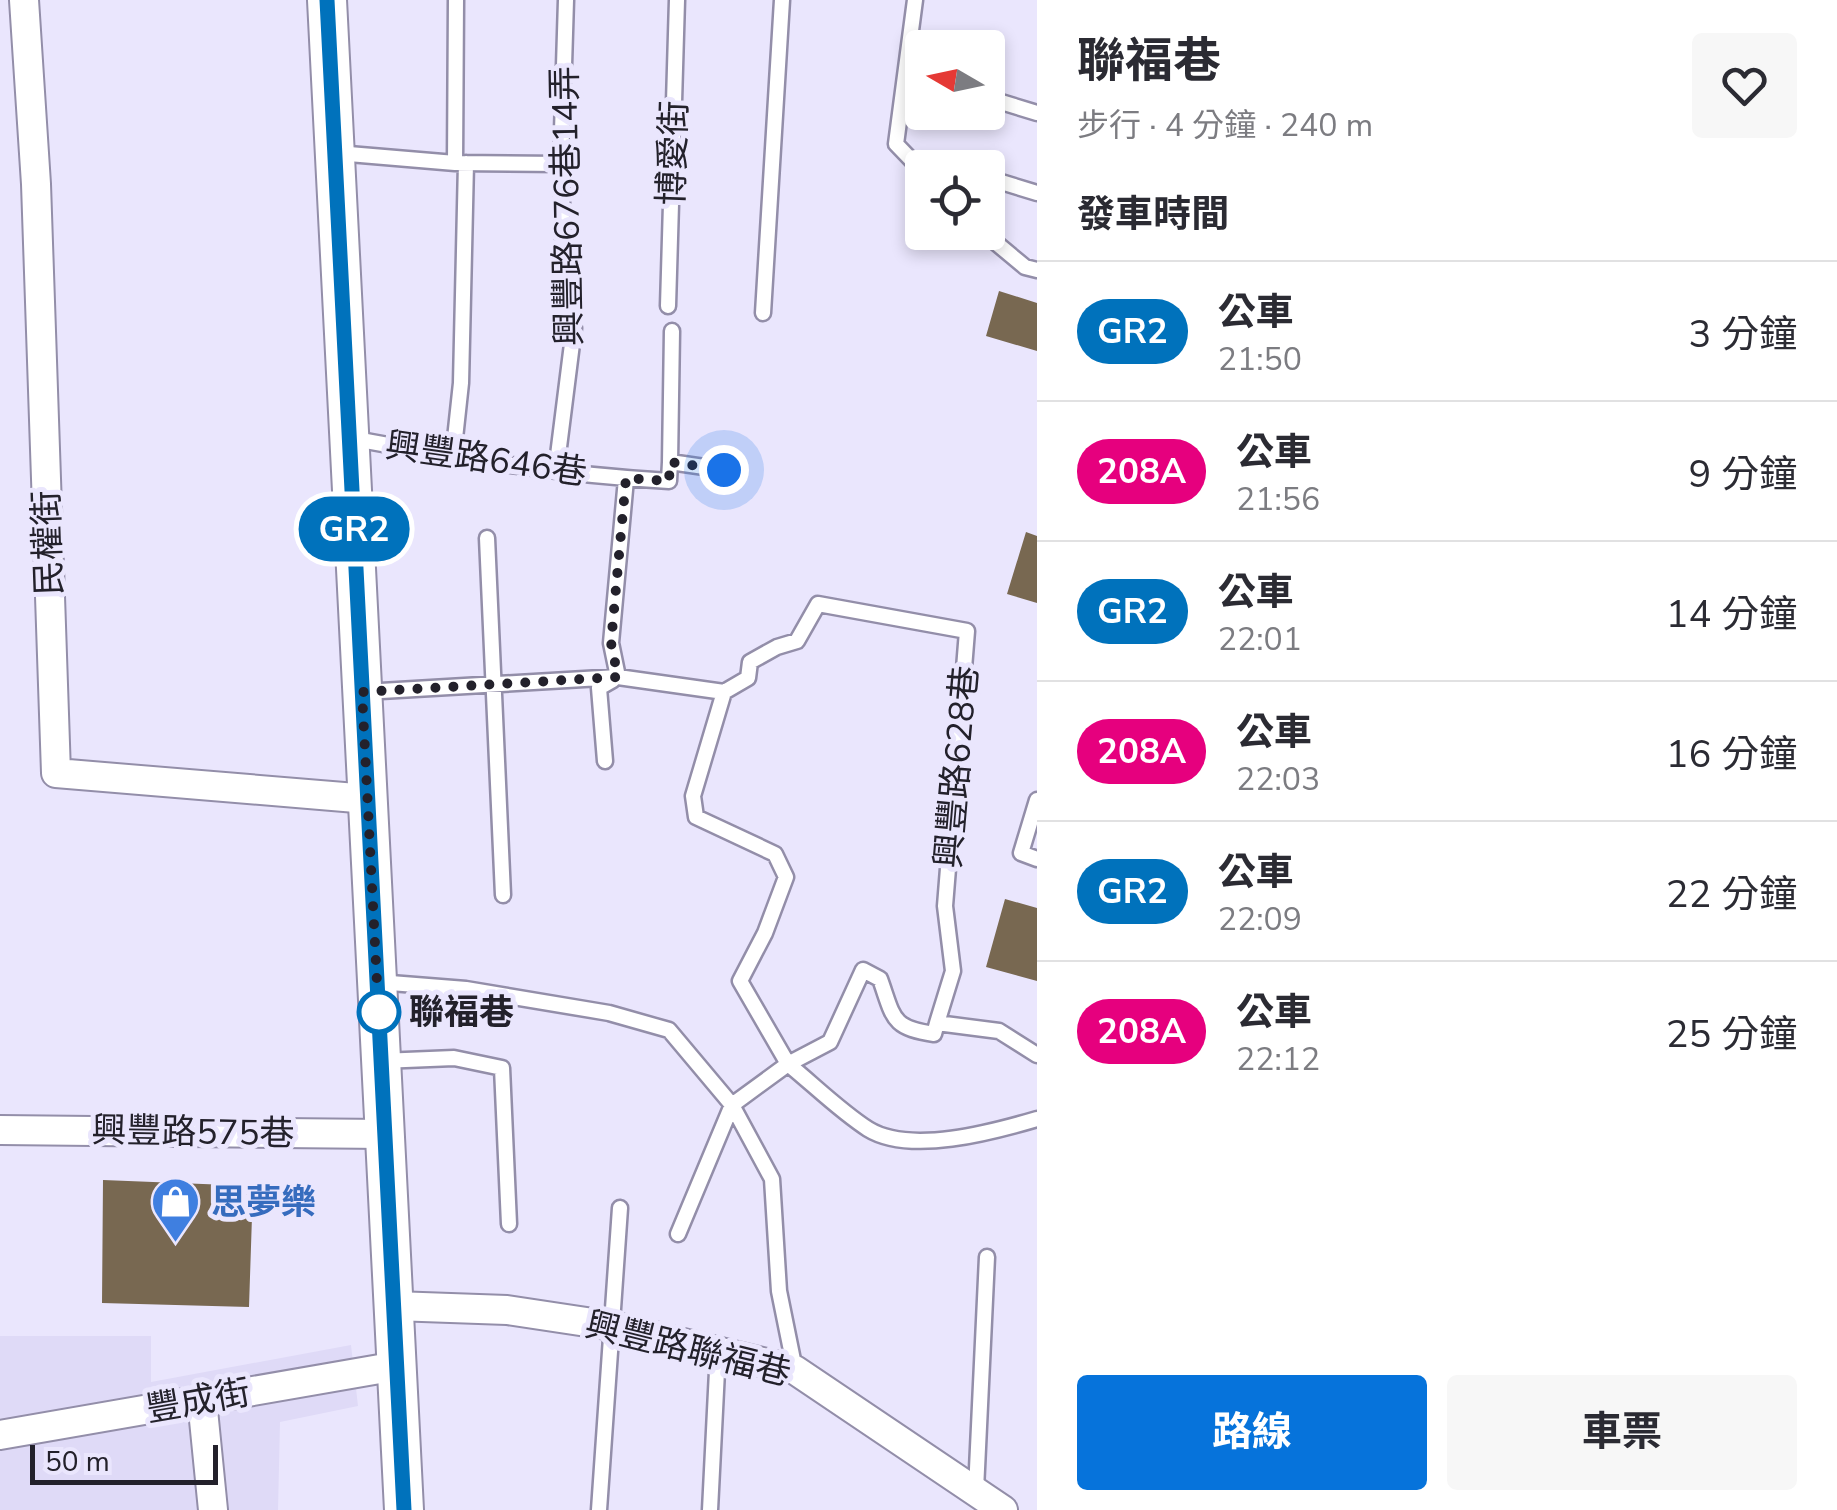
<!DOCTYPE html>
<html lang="zh-TW">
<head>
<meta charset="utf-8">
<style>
	:root { --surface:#fff; --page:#f7f7f7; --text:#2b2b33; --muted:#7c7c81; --line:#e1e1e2; --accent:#0673db }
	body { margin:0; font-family:"Nunito Sans","Noto Sans TC",sans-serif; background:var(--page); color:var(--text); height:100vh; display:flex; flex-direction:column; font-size:38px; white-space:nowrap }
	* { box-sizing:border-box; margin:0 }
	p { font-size:32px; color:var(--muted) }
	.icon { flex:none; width:55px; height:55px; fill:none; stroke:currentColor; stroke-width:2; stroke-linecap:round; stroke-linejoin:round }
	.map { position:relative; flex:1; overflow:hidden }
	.side { display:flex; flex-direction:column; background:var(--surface); width:800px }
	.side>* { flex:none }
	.badge { padding:0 20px; border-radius:32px; font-size:35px; line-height:65px }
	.needle { width:65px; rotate:279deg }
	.fabs { position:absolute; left:905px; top:30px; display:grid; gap:20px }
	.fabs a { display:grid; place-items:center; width:100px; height:100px; border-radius:10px; background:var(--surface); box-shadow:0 5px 15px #0003; font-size:50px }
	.scale { position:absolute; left:30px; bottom:25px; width:188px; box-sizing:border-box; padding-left:10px; border:5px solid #23212b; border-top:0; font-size:28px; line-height:35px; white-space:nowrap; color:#23212b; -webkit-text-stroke:8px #eae6fd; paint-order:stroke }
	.you { position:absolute; width:50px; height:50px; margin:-25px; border:8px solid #fff; border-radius:50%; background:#1a73e8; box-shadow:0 0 0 15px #1a73e833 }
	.map>.badge { position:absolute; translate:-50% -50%; box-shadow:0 0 0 5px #fff }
	h2 { padding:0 40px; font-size:38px; line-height:90px }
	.round { display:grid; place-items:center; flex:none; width:105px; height:105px; border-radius:10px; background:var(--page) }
	.headline { display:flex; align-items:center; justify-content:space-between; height:170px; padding:0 40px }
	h1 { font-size:48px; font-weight:700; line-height:75px }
	.cta { display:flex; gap:20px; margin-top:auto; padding:20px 40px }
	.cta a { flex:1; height:115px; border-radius:10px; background:var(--accent); color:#fff; font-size:40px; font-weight:700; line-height:115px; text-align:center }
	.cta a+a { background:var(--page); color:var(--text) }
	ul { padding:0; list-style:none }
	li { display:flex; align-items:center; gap:30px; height:140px; padding:0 40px; border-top:2px solid var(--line) }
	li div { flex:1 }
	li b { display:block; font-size:38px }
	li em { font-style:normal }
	li .badge { min-width:110px; font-weight:700; text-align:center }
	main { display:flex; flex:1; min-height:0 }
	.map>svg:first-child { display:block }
	.built { fill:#dfdaf7 }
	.building { fill:#786851 }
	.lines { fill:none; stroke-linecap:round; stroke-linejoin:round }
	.service-casing { stroke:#938ea9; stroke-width:19 }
	.minor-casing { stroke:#938ea9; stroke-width:32 }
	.secondary-casing { stroke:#938ea9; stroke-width:42 }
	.service { stroke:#fff; stroke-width:14 }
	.minor { stroke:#fff; stroke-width:28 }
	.secondary { stroke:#fff; stroke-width:38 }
	.line-casing { stroke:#fff; stroke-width:22 }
	.line { stroke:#0072bc; stroke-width:15 }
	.walk { stroke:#23212b; stroke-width:10; stroke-dasharray:0 18 }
	.stop-dot { fill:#fff; stroke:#0072bc; stroke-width:5 }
	.labels { text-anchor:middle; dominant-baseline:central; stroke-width:10; stroke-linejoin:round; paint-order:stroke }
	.street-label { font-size:35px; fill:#23212b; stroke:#eae6fd }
	.stop-label { font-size:35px; font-weight:bold; fill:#23212b; stroke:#eae6fd; text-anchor:start }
	.shop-label { font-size:35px; font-weight:bold; fill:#366cbe; stroke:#eae6fd; text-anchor:start }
</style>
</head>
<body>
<main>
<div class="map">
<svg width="1037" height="1510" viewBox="0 0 1037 1510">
	<rect width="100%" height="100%" fill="#eae6fd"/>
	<!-- built -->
	<path class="built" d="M0 1336H151V1382L351 1345 358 1406 280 1422 278 1510H0Z"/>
	<!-- building -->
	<path class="building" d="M999 291 1037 303V351L986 336Z
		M1026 532 1037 536V603L1007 594Z
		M1005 899 1037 908V981L986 967Z
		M103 1180 253 1186 249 1307 102 1303Z"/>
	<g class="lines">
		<defs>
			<path id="service" d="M915 0 896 144 922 171
				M988 98 1037 113
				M337 153 455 163 561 164
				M455 163 456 0
				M988 178 1037 193
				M983 232 1025 267 1037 270
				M668 306 677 0
				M763 313 782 0
				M350 438C456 458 561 475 669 481L670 462 725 470
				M453 457 461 383 466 163
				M670 462 672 331
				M556 471 574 328 565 309 561 164 566 0
				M487 538 503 895
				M618 677 611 643 626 479
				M364 692 618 677 724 692 748 678 750 662 777 647 797 641 818 604 967 631 945 906 953 971 937 1023 999 1031 1037 1055
				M605 761 599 688 613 680
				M1037 800 1021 853 1037 859
				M378 982 466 989 609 1013 669 1030 732 1105 772 1179 779 1291 795 1370
				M937 1023 934 1034C891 1028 894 1018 880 979L863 970 830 1042 788 1064C814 1085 840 1111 868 1129 910 1155 993 1132 1037 1119
				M381 1061 454 1058 502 1068 509 1224
				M678 1234 732 1105 788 1064 740 981 765 933 786 877 775 854 696 817 693 796 724 692
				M976 1490 987 1257
				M599 1510 620 1208
				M710 1510 718 1351"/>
			<path id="minor" d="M24 0 36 184 56 773 368 799
				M0 1130 385 1134
				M394 1306 507 1310 613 1326 795 1370 1003 1510
				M202 1400 213 1510
				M0 1435 397 1366"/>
			<path id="secondary" d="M327 0 404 1510"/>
		</defs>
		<!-- service casing -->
		<use href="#service" class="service-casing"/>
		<!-- minor casing -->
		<use href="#minor" class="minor-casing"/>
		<!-- secondary casing -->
		<use href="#secondary" class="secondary-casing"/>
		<!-- service -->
		<use href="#service" class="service"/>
		<!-- minor -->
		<use href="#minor" class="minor"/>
		<!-- secondary -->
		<use href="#secondary" class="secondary"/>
	</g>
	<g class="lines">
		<defs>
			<path id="line" d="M327 0 404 1510"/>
		</defs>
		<!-- line casing -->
		<use href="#line" class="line-casing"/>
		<!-- line -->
		<use href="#line" class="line"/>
		<!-- walk -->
		<path class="walk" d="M379 1012V1022L362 692 618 677 611 643 626 478 669 481 670 462 724 470"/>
	</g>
	<!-- icons -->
	<defs>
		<symbol id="shop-pin" viewBox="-11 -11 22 30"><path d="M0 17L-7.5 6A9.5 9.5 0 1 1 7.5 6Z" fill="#3f7fe0" stroke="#eae6fd"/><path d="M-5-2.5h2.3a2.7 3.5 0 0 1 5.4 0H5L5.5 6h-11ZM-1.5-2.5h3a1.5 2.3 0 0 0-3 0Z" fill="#fff"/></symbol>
	</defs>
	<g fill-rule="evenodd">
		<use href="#shop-pin" x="148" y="1174" width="55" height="75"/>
	</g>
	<!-- markers -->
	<circle class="stop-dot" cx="379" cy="1012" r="20"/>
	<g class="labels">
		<!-- street labels -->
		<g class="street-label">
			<text transform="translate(673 153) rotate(-88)">博愛街</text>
			<text transform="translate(567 206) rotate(-91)">興豐路676巷14弄</text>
			<text transform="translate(486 459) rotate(8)">興豐路646巷</text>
			<text transform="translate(48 543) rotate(-92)">民權街</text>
			<text transform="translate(957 767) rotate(-85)">興豐路628巷</text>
			<text transform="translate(193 1132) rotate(1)">興豐路575巷</text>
			<text transform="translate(688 1349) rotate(14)">興豐路聯福巷</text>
			<text transform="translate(198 1401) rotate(-10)">豐成街</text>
		</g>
		<!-- stop labels -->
		<g class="stop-label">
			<text x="409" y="1012">聯福巷</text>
		</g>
		<!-- shop labels -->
		<g class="shop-label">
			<text x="211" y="1202">思夢樂</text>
		</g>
	</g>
</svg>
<div class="fabs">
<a><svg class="needle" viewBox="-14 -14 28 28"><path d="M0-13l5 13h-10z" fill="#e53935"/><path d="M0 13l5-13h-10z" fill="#7c7c81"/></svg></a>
<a><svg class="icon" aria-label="locate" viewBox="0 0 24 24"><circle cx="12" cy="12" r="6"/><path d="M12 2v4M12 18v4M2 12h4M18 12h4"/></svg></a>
</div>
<div class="scale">50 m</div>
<div class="you" style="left:724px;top:470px"></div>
<b class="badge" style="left:354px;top:529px;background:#0072bc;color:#fff">GR2</b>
</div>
<section class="side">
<div class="headline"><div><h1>聯福巷</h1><p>步行 · 4 分鐘 · 240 m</p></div><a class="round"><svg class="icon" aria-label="heart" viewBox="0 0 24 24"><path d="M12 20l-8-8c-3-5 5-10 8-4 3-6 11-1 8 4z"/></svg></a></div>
<h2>發車時間</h2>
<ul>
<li><span class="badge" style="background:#0072bc;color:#fff">GR2</span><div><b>公車</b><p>21:50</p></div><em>3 分鐘</em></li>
<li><span class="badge" style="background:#e6007e;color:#fff">208A</span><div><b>公車</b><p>21:56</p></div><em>9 分鐘</em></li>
<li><span class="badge" style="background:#0072bc;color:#fff">GR2</span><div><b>公車</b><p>22:01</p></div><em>14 分鐘</em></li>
<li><span class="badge" style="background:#e6007e;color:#fff">208A</span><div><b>公車</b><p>22:03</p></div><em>16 分鐘</em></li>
<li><span class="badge" style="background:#0072bc;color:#fff">GR2</span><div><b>公車</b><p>22:09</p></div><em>22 分鐘</em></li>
<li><span class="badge" style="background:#e6007e;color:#fff">208A</span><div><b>公車</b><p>22:12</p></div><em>25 分鐘</em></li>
</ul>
<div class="cta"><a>路線</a><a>車票</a></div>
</section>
</main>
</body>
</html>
